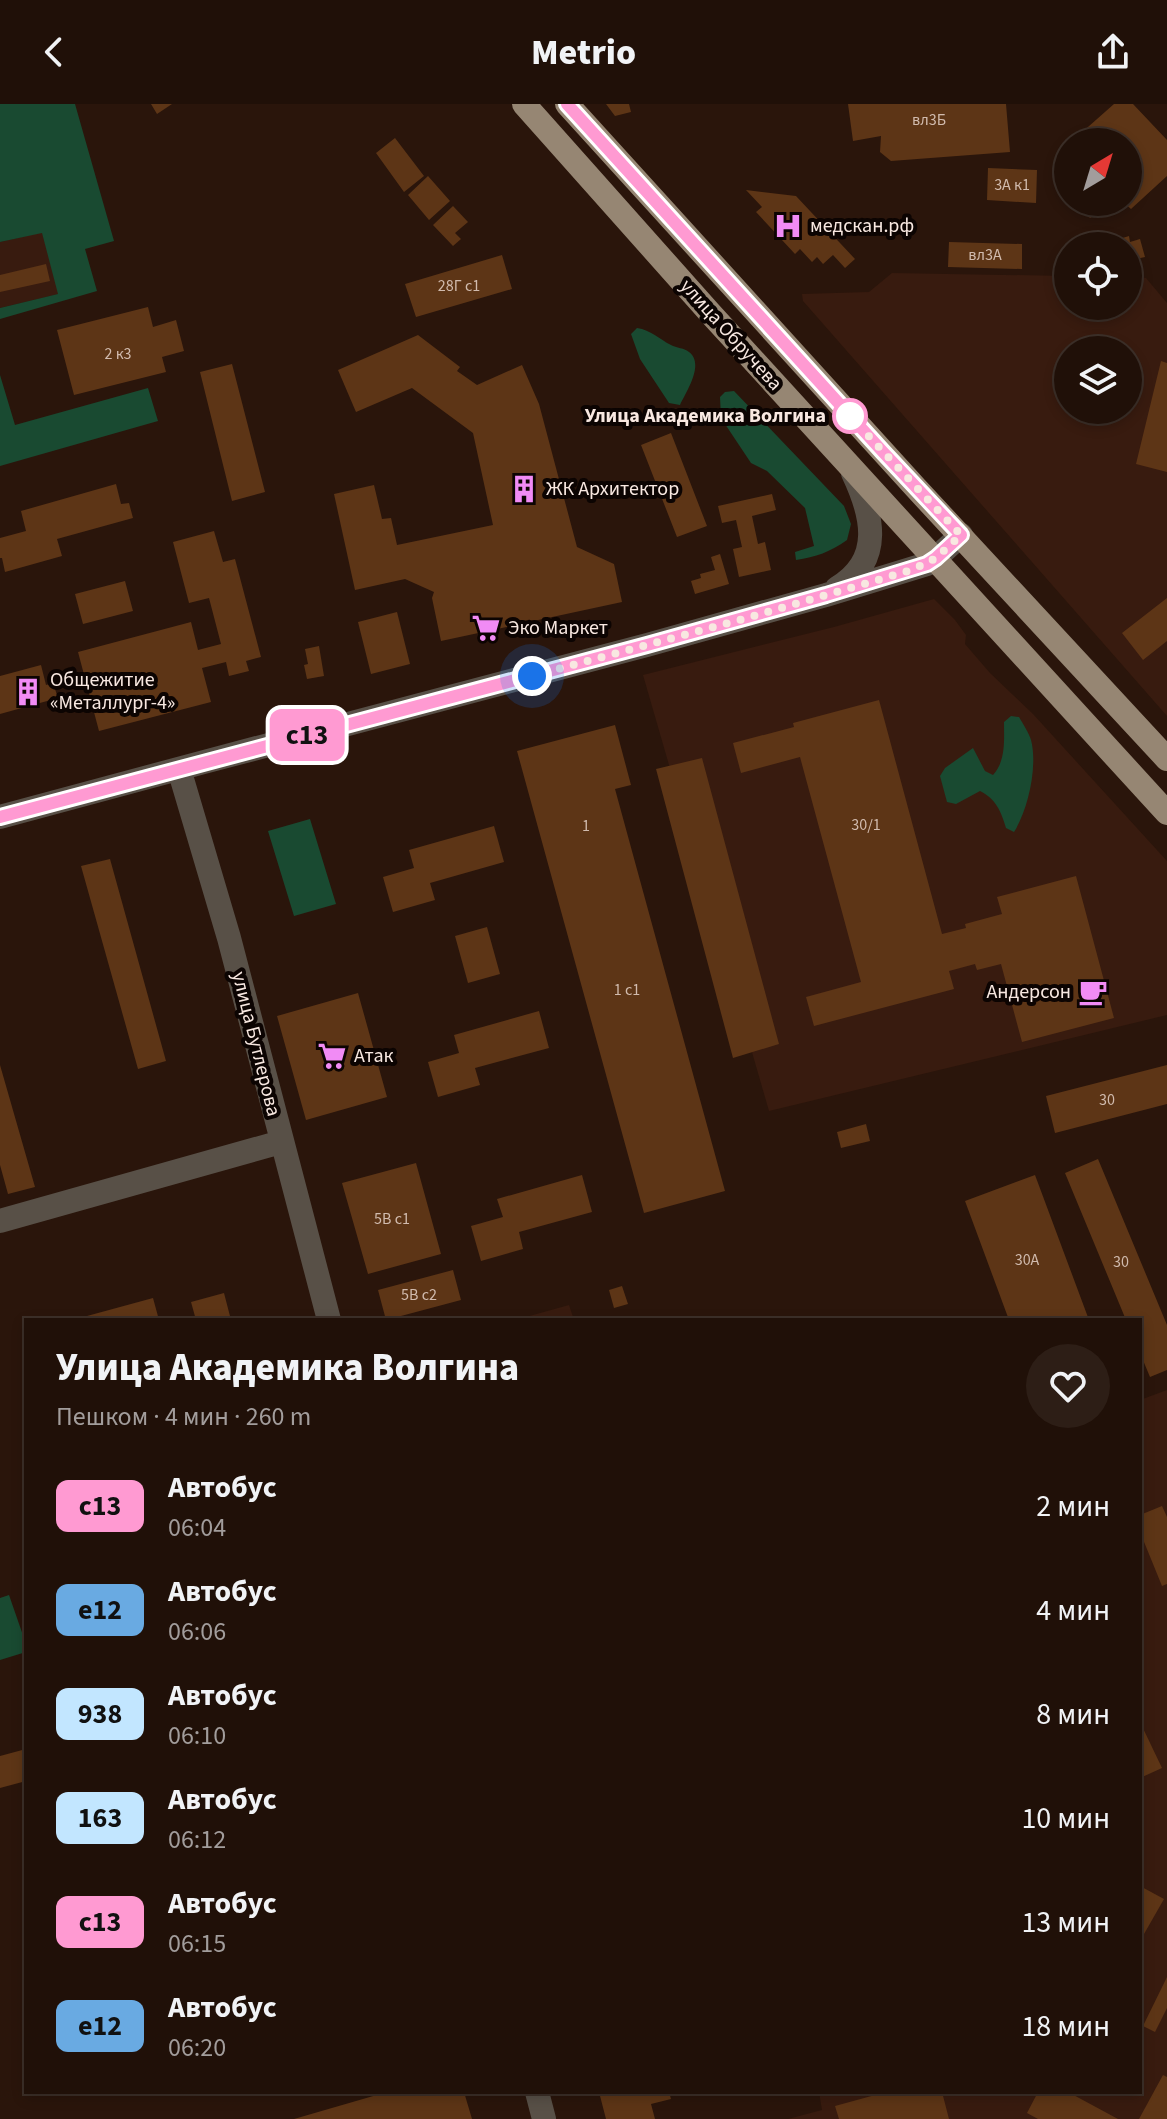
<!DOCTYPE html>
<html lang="ru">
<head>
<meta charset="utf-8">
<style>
	:root { --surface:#201008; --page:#2d1e16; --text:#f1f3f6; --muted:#a29d9c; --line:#3d3029 }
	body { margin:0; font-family:"Source Sans 3",sans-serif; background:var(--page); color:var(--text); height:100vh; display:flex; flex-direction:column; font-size:30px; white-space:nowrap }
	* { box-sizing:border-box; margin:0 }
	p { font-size:26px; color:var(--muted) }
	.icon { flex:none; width:44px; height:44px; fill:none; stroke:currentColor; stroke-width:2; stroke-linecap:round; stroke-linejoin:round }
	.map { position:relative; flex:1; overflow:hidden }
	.drawer { position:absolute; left:24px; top:1214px; width:1118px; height:776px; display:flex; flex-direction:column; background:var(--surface); border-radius:0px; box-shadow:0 4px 12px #0003,0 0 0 2px var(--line) }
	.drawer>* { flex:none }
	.badge { padding:0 16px; border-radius:12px; font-size:28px; line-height:52px }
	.needle { width:52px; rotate:38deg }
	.tools { position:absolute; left:1054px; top:24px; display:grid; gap:16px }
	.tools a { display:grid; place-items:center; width:88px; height:88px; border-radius:50%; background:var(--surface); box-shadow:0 4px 12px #0003,0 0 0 2px var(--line); font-size:40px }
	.you { position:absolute; width:40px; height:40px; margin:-20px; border:6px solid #fff; border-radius:50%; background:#1a73e8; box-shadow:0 0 0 12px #1a73e833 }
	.map>.badge { position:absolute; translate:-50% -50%; box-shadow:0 0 0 4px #fff }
	.round { display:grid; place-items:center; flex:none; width:84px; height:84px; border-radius:42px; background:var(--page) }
	.headline { display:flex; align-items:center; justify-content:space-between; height:136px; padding:0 32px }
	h1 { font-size:38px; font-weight:800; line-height:60px }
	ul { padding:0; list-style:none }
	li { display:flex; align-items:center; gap:24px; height:104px; padding:0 32px }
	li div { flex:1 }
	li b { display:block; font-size:30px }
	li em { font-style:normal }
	li .badge { min-width:88px; font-weight:700; text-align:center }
	header { display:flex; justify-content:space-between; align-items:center; height:104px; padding:0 32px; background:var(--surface); font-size:36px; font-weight:800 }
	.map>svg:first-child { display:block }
	.built { fill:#381b0f; fill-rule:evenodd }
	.green { fill:#194a31 }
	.building { fill:#5d3516 }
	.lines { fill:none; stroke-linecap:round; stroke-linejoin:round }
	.minor { stroke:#585047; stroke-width:24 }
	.major { stroke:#968673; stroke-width:24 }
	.line-casing { stroke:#fff; stroke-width:18 }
	.line { stroke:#ff9ad2; stroke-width:12 }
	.walk { stroke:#f8e8e1; stroke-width:8; stroke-dasharray:0 14.4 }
	.stop-dot { fill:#fff; stroke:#ff9ad2; stroke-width:4 }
	.labels { text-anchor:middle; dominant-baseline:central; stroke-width:8; stroke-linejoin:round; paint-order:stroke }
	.number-label { font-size:16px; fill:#d1bbae }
	.poi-label { font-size:20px; fill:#f8e8e1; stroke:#0c0402; text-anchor:start }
	.street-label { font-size:20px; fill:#f8e8e1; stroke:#0c0402 }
	.stop-label { font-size:20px; font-weight:bold; fill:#f8e8e1; stroke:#0c0402; text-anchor:end }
</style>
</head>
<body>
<header><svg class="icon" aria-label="back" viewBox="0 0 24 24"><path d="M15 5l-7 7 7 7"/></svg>Metrio<svg class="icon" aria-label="share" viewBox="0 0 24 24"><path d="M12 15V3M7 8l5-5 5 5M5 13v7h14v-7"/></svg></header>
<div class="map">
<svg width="1167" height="2015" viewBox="0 0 1167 2015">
	<rect width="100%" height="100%" fill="#2a150b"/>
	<!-- built -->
	<path class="built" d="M42 128 59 190 0 204V138Z
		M892 169 1068 172V202H1128V173H1140L1146 174 1167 199V612L803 197 802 190 869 188ZM1068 246H1128V306H1068Z
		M934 495 955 516 966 531 965 540 990 569 1033 610 1167 757V911L769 1007 643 571 834 523Z
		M569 1201 574 1216H515Z
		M1167 1286V2015H788L822 2006 819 1988H1140V1296Z"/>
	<!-- green -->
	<path class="green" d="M0 0H75L114 137 85 145 97 187 0 215V204L58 190 42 129 0 138Z
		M637 224C651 226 659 235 671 241 676 244 685 244 689 248 705 260 686 288 680 301L669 299 640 255 631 230Z
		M0 271 15 321 148 284 158 317 0 362Z
		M734 287 844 402 851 420 847 436C830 448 816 453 796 456L795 448 814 442 805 404 767 367 751 359 721 314 720 293 725 288Z
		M1011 612 1019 613C1023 620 1029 629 1031 636 1038 662 1028 706 1014 728L1006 724C1001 707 996 695 980 687L956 700 947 698 940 672 945 664 973 644 985 667 993 671C1006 657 1004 636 1004 618Z
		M310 715 336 800 294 812 268 727Z
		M9 1491 26 1540V1548L0 1556V1494Z"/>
	<!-- building -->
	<path class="building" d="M151 0H172L157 10Z
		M606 0H629L631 8 615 12Z
		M848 0H1006L1010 48 891 57 880 48 881 32 853 37Z
		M1114 0H1133L1167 36V72L1131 105 1123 98H1128V38H1071Z
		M395 34 424 72 404 88 376 49Z
		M988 64 1037 66 1036 99 987 96Z
		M428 72 450 97 429 116 408 91Z
		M746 86 796 92 855 155 845 164 833 151 823 160 817 153 812 158 800 145 795 150 756 108 762 103Z
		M1076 98H1117L1090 114Z
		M453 102 468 118 455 129 461 135 453 142 433 121Z
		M1129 132 1130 138 1140 135 1145 153 1136 155 1137 160 1128 163V142H1097Z
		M949 138 1022 140V165L948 163Z
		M502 151 512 185 416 213 405 180Z
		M46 160 50 177 0 188V171Z
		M148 203 153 223 176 216 184 247 162 253 166 268 74 291 57 226Z
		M418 231 460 263 457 267 477 281 522 261 539 300 577 443 614 460 622 498 441 537 432 494 434 488 405 475 355 486 334 390 374 381 382 415 391 414 397 441 493 421 473 329 412 284 356 308 338 266Z
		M1161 257 1167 259V368L1136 360Z
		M232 260 265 388 232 397 200 268Z
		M671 329 707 422 677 433 641 341Z
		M116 380 121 400 129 399 133 414 57 435 62 452 5 468 2 454H0V434L26 427 21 407Z
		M772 390 776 406 752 412 758 440 765 438 771 466 739 473 733 445 742 443 736 416 722 419 718 402Z
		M214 427 223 458 235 455 261 553 246 557 249 567 229 572 226 558 202 564 211 598 99 627 78 548 191 518 198 546 221 540 209 494 189 499 173 438Z
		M720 450 729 480 695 490 691 477 701 474 700 470 715 466 711 453Z
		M125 477 133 507 83 520 75 490Z
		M1167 494V537L1143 556 1122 529Z
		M397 508 410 560 371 570 358 518Z
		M319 542 324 572 307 575 304 561 308 560 305 545Z
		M41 561 46 581 53 579 58 594 0 610V572Z
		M879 596 942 830 966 824 965 820 1002 810 997 793 1076 772 1114 914 1022 938 1001 860 977 866 975 860 949 867 954 885 814 922 806 893 861 878 800 653 741 669 733 639 794 623 793 619Z
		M615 621 631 681 615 685 725 1087 644 1109 517 647Z
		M702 654 779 940 733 954 656 665Z
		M494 722 504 758 430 779 435 796 393 808 383 773 414 764 409 746Z
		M110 755 166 957 138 965 81 762Z
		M487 823 500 870 468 879 455 832Z
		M358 889 387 993 306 1016 277 912Z
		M539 907 549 944 475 964 480 981 438 993 428 958 459 949 454 931Z
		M0 961 35 1083 8 1090 0 1061Z
		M1167 961V1000L1055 1029 1046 992Z
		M866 1020 870 1037 841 1044 837 1028Z
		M1098 1055 1167 1221V1266L1150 1273 1140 1249V1216H1126L1065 1069Z
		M416 1059 441 1150 368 1170 342 1079Z
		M582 1071 592 1108 519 1128 523 1145 481 1157 471 1122 503 1113 497 1095Z
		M1035 1071 1089 1216H1009L965 1097Z
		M453 1166 461 1196 386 1216 378 1186Z
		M622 1182 628 1200 614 1204 609 1186Z
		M224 1189 231 1216H196L191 1198Z
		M153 1194 159 1216H76V1215Z
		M1162 1402 1167 1413V1480L1162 1482 1140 1428V1411Z
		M1140 1618 1162 1664 1140 1674Z
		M26 1645V1677L0 1684V1652Z
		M1140 1782 1164 1795 1140 1837Z
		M1167 1873V1904L1155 1928 1143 1922Z
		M1163 1971 1167 1973V2015H1139Z
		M387 1988H464L472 2015H294Z
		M599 1988H669L671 1995 651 2000 655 2015H606Z
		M886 1988H942L949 2015H839L835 2002Z
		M1038 1988H1068L1118 2015H1038L1027 2009Z"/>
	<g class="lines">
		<!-- minor -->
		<path class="minor" d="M837 484C885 456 872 409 853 369
			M179 665 229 834 329 1216
			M0 713 204 658 647 541 826 491 927 460 936 454 961 431
			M0 1117 281 1038
			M537 1988 544 2015"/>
		<!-- major -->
		<path class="major" d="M524 0 710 209 1167 709
			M567 0 916 384 1167 655"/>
	</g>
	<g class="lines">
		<defs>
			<path id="line" d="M0 713 647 541 826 491 927 460 936 454 961 431 883 348 567 0"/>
		</defs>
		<!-- line casing -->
		<use href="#line" class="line-casing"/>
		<!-- line -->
		<use href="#line" class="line"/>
		<!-- walk -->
		<path class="walk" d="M532 572 747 514 912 466 936 454 961 431 850 312"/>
	</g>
	<!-- icons -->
	<defs>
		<symbol id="hospital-bare" viewBox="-9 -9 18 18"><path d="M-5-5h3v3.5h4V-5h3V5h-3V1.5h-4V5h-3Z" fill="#f18bf5" stroke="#0c0402" stroke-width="2.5" paint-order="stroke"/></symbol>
		<symbol id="building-bare" viewBox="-9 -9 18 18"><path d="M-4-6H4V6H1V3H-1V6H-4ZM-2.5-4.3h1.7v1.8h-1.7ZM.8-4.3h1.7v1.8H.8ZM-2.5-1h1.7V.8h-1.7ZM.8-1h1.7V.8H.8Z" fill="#f18bf5" stroke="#0c0402" stroke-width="2.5" paint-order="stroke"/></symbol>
		<symbol id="supermarket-bare" viewBox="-9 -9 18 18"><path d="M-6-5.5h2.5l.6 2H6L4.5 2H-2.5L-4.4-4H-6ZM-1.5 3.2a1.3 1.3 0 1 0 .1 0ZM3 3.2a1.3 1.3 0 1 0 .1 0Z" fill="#f18bf5" stroke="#0c0402" stroke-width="2.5" paint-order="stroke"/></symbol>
		<symbol id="cafe-bare" viewBox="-9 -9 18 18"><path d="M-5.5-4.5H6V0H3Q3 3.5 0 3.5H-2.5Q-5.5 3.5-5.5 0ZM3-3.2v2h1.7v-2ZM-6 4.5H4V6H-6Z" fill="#f18bf5" stroke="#0c0402" stroke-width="2.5" paint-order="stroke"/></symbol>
	</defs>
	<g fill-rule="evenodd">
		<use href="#hospital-bare" x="768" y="102" width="40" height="40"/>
		<use href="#building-bare" x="504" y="365" width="40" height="40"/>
		<use href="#supermarket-bare" x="466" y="504" width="40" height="40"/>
		<use href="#building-bare" x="8" y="568" width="40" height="40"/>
		<use href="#cafe-bare" x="1073" y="868" width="40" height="40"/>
		<use href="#supermarket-bare" x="312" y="932" width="40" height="40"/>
	</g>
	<!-- markers -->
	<circle class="stop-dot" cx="850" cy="312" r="16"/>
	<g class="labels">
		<!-- number labels -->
		<g class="number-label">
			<text x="929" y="16">вл3Б</text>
			<text x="1012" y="81">3А к1</text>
			<text x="985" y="151">вл3А</text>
			<text x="459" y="182">28Г с1</text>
			<text x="118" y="250">2 к3</text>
			<text x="866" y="721">30/1</text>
			<text x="586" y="722">1</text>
			<text x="627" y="886">1 с1</text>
			<text x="1107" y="996">30</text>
			<text x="392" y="1115">5В с1</text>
			<text x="1027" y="1156">30А</text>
			<text x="1121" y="1158">30</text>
			<text x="419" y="1191">5В с2</text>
		</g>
		<!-- poi labels -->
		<g class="poi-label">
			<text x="810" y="122">медскан.рф</text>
			<text x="546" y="385">ЖК Архитектор</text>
			<text x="508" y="524">Эко Маркет</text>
			<text x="50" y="576">Общежитие<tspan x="50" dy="23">«Металлург-4»</tspan></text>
			<text x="1071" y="888" text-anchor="end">Андерсон</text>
			<text x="354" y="952">Атак</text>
		</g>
		<!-- street labels -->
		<g class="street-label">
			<text transform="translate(731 231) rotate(48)">улица Обручева</text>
			<text transform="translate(256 940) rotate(76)">улица Бутлерова</text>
		</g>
		<!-- stop labels -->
		<g class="stop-label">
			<text x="826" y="312">Улица Академика Волгина</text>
		</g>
	</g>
</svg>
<div class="tools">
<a><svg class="needle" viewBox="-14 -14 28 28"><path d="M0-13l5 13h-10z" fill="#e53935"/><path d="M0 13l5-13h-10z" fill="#a29d9c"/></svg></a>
<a><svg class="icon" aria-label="locate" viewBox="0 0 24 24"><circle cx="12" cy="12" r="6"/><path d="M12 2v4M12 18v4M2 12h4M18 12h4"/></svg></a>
<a><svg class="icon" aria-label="layers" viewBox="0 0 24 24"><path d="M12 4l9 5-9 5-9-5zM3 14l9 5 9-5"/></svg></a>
</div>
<div class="you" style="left:532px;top:572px"></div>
<b class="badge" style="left:307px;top:631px;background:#ff9ad2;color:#111">с13</b>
<section class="drawer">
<div class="headline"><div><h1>Улица Академика Волгина</h1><p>Пешком · 4 мин · 260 m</p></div><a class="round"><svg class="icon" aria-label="heart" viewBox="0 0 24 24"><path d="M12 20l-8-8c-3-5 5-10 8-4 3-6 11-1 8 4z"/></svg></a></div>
<ul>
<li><span class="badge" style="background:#ff9ad2;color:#111">с13</span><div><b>Автобус</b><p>06:04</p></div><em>2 мин</em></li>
<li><span class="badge" style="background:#69aae2;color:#111">е12</span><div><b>Автобус</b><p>06:06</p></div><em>4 мин</em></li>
<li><span class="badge" style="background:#c2e6ff;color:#111">938</span><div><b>Автобус</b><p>06:10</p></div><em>8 мин</em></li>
<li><span class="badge" style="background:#c2e6ff;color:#111">163</span><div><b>Автобус</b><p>06:12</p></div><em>10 мин</em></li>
<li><span class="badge" style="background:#ff9ad2;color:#111">с13</span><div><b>Автобус</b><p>06:15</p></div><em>13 мин</em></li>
<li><span class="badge" style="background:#69aae2;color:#111">е12</span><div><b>Автобус</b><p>06:20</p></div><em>18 мин</em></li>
</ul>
</section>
</div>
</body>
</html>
